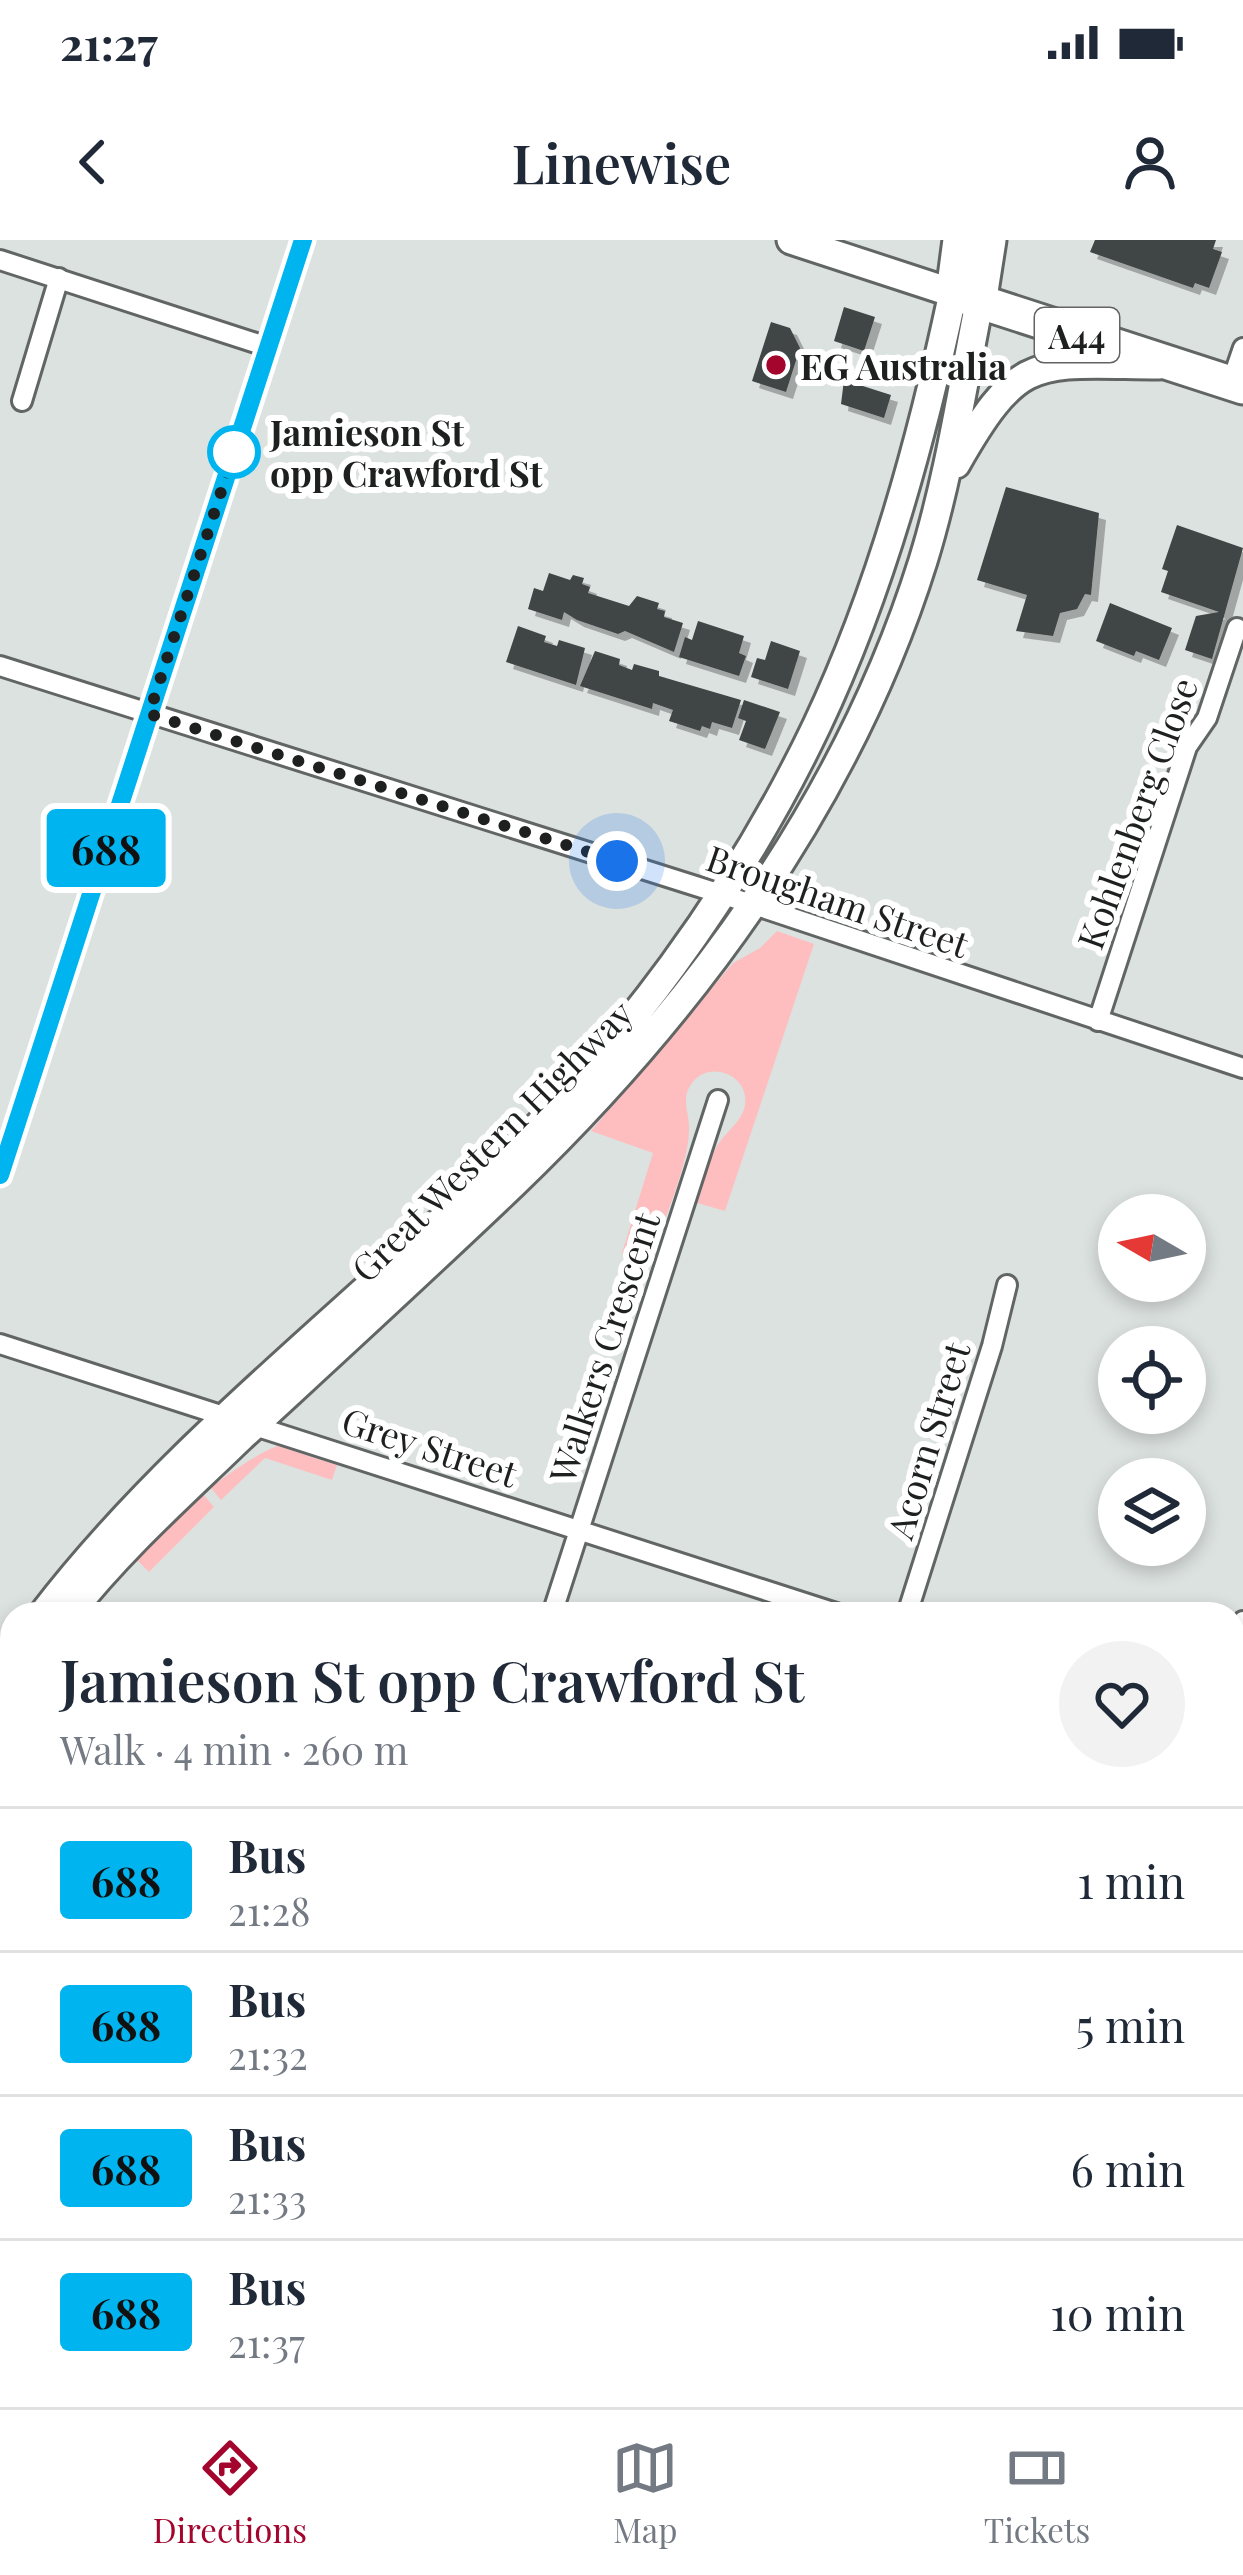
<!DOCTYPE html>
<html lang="en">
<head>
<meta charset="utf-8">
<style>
	:root { --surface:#fff; --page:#f2f2f3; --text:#1f2937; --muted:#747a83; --line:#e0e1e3; --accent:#a3052d }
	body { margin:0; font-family:"Playfair Display",serif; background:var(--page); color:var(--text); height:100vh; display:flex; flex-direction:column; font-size:45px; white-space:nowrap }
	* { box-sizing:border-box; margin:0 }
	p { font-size:39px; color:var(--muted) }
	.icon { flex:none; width:66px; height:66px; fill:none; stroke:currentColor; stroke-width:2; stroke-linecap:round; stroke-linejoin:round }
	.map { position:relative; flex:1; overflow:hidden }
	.drawer { position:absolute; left:0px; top:1362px; width:1245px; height:807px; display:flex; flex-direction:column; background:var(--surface); border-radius:36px 36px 0 0; box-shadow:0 6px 18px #0003 }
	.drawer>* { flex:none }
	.badge { padding:0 24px; border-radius:9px; font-size:42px; line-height:78px }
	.needle { width:78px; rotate:279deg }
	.fabs { position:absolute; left:1098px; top:954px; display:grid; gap:24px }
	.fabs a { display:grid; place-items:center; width:108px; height:108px; border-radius:50%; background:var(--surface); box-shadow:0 6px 18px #0003; font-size:60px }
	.you { position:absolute; width:60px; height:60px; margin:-30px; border:9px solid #fff; border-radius:50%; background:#1a73e8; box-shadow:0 0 0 18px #1a73e833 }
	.map>.badge { position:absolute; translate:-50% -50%; box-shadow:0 0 0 6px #fff }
	.round { display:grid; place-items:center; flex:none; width:126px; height:126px; border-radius:63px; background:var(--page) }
	.head { display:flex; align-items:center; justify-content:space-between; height:204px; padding:0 60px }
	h1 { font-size:57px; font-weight:600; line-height:90px }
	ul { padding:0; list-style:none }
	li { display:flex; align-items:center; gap:36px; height:144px; padding:0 60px; border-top:3px solid var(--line) }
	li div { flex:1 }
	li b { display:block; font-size:45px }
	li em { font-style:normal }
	li .badge { min-width:132px; font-weight:700; text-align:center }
	.status { display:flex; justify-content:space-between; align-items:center; height:84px; padding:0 60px; background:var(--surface); direction:ltr }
	.status svg { height:33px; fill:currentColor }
	header { display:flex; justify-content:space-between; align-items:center; height:156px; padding:0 60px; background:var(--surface); font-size:54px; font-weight:600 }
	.menu { display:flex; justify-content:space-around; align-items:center; height:168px; border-top:3px solid var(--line); background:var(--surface); font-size:33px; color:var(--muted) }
	.menu a { display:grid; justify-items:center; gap:6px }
	.menu .active { color:var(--accent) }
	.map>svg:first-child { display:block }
	.green { fill:#febebf }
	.building { fill:#404544; filter:url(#shadow) }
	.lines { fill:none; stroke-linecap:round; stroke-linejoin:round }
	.street-casing { stroke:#616665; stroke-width:24 }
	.secondary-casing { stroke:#616665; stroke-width:33 }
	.highway-casing { stroke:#616665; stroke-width:39 }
	.street { stroke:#fff; stroke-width:18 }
	.secondary { stroke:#fff; stroke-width:27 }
	.highway { stroke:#fff; stroke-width:33 }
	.line-casing { stroke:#fff; stroke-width:27 }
	.line { stroke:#00b5ef; stroke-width:18 }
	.walk { stroke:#1e201f; stroke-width:12; stroke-dasharray:0 21.6 }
	.poi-dot { fill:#a3052d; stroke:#fff; stroke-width:4.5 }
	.stop-dot { fill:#fff; stroke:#00b5ef; stroke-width:6 }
	.labels { text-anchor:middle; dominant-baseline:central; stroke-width:12; stroke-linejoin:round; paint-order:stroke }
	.shield { fill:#fff; stroke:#626362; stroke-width:3 }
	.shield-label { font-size:33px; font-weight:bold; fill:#1e201f }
	.poi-label { font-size:36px; font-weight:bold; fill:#1e201f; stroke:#fff; text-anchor:start }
	.stop-label { font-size:36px; font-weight:bold; fill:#1e201f; stroke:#fff; text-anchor:start }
	.street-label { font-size:36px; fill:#1e201f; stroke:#fff }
</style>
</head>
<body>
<div class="status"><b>21:27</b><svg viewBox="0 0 49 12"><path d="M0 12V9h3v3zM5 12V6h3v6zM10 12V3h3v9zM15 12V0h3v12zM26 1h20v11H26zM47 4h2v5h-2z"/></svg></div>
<header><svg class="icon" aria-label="back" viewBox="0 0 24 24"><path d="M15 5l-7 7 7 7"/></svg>Linewise<svg class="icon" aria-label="person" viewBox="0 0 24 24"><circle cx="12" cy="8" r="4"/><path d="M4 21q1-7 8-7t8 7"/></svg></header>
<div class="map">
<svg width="1243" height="2167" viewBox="0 0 1243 2167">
	<defs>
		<filter id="shadow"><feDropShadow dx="7" dy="7" stdDeviation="0" flood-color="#0004"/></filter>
	</defs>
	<rect width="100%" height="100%" fill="#dce2e0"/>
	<!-- green -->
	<path class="green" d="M777 691 814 704 725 971 697 963C703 946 707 927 715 910 722 894 742 883 745 865 750 834 706 818 690 846 681 860 690 875 689 890 689 925 661 987 649 1023L622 1013 653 913 591 891 733 723 760 708Z
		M278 1206 337 1225 332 1240 265 1218 221 1260 211 1248C224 1236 263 1210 278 1206Z
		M203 1254 214 1267 149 1332 136 1319Z
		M1233 1547 1243 1551V2167H966L967 2157H1233Z
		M426 2157H514L511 2167H424Z"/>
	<!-- building -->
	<path class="building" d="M1095 0H1216L1213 9 1222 12 1209 48 1195 43 1193 48 1090 12Z
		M844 67 875 77 864 111 834 101Z
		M771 82 790 88 800 108 786 152 752 141Z
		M844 140 891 155 884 178 841 164Z
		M1006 247 1099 273 1091 355 1085 354 1077 369 1060 373 1053 396 1016 391 1027 355 977 340Z
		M1177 285 1243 308 1212 419 1185 410 1196 376 1219 372 1161 352 1168 331 1162 329Z
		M549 333 570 340 573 335 584 338 582 344 590 347 588 353 629 366 637 356 659 363 657 369 665 371 664 377 683 383 674 412 625 391 618 394 577 380 564 372 562 380 528 369 534 348 543 351Z
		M1110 363 1172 388 1159 420 1136 411 1134 416 1096 401Z
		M698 381 744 396 739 413 746 416 739 436 679 417 685 397 692 400Z
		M518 386 546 396 544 402 557 406 559 400 585 408 576 445 506 422Z
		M771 401 800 411 788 449 751 437 757 418 765 420Z
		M595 411 620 419 619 425 632 430 634 424 659 431V436L741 460 732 488 712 482 710 489 702 486 700 491 669 481 673 470 653 463 652 469 580 446Z
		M744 460 780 472 765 509 739 500 746 481 738 478Z
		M12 2005V2043L0 2044V2006Z
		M160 2157H210L207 2167H156Z
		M378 2157 375 2167H345L318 2158Z
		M527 2157H599L596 2167H532Z
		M922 2157 917 2167H864L842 2158Z"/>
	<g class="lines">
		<defs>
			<path id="street" d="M0 20 268 107
				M1231 143 1243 108
				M22 161 59 38
				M0 426 721 654 1243 828
				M1098 781 1187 507 1207 478 1237 388
				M0 935 303 0
				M0 1104 839 1374
				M552 1374 718 860
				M907 1374 992 1106 1007 1045
				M1233 1412 1243 1381
				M1233 1503 1243 1506
				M0 1948 12 1947
				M263 2167 265 2157
				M639 2167 643 2157"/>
			<path id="secondary" d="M956 224C1020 111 1036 124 1159 125
				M43 1374C166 1213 342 1078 488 937 622 807 737 653 817 485 881 350 922 199 953 53L791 0
				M69 1374C120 1309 181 1255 240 1198 331 1114 423 1030 513 944 692 772 848 561 923 321 949 237 962 149 979 64
				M0 1435 12 1416
				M0 1475 12 1455"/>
			<path id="highway" d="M960 0 953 53 1243 147
				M979 64 989 0"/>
		</defs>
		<!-- street casing -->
		<use href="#street" class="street-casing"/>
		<!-- secondary casing -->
		<use href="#secondary" class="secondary-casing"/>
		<!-- highway casing -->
		<use href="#highway" class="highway-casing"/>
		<!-- street -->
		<use href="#street" class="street"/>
		<!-- secondary -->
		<use href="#secondary" class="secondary"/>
		<!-- highway -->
		<use href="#highway" class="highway"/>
	</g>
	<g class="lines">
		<defs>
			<path id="line" d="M0 935 303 0"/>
		</defs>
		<!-- line casing -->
		<use href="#line" class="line-casing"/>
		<!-- line -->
		<use href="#line" class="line"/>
		<!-- walk -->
		<path class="walk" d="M234 212 149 474 617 621"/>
	</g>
	<!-- markers -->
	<circle class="poi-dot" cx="776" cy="125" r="12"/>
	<circle class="stop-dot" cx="234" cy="212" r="24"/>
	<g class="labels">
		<!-- shield labels -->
		<rect class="shield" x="1035" y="68" width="84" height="54" rx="9"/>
		<g class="shield-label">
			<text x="1077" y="95">A44</text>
		</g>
		<!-- poi labels -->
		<g class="poi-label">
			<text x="800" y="125">EG Australia</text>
		</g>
		<!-- stop labels -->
		<g class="stop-label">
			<text x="270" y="191">Jamieson St<tspan x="270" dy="41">opp Crawford St</tspan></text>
		</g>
		<!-- street labels -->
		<g class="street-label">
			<text transform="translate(1136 573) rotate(-70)">Kohlenberg Close</text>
			<text transform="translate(838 660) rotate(19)">Brougham Street</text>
			<text transform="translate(491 900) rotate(-45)">Great Western Highway</text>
			<text transform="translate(603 1107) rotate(-72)">Walkers Crescent</text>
			<text transform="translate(927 1200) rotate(-73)">Acorn Street</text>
			<text transform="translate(430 1206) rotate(18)">Grey Street</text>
		</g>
	</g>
</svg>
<div class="fabs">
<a><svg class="needle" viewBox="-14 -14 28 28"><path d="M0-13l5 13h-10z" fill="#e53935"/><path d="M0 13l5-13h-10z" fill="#747a83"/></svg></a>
<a><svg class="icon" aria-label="locate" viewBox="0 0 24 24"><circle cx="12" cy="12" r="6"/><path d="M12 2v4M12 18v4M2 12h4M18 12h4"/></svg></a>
<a><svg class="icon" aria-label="layers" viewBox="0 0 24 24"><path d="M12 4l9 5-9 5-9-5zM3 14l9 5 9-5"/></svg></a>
</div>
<div class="you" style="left:617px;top:621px"></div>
<b class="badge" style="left:106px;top:608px;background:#00b5ef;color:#111">688</b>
<section class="drawer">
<div class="head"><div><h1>Jamieson St opp Crawford St</h1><p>Walk · 4 min · 260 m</p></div><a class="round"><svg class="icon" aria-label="heart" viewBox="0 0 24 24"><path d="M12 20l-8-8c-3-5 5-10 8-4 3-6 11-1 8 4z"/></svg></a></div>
<ul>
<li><span class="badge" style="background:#00b5ef;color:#111">688</span><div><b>Bus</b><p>21:28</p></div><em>1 min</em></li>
<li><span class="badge" style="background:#00b5ef;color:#111">688</span><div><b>Bus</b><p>21:32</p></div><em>5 min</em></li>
<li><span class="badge" style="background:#00b5ef;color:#111">688</span><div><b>Bus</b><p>21:33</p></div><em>6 min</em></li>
<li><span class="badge" style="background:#00b5ef;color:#111">688</span><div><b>Bus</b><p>21:37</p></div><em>10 min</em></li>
</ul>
</section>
</div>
<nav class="menu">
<a class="active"><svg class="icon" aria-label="directions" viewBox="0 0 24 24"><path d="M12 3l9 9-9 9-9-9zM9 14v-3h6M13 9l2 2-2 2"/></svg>Directions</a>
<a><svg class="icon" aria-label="map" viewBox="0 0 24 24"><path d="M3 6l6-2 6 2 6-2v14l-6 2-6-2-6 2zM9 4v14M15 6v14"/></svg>Map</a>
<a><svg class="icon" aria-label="tickets" viewBox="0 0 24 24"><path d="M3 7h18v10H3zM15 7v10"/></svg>Tickets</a>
</nav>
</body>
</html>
